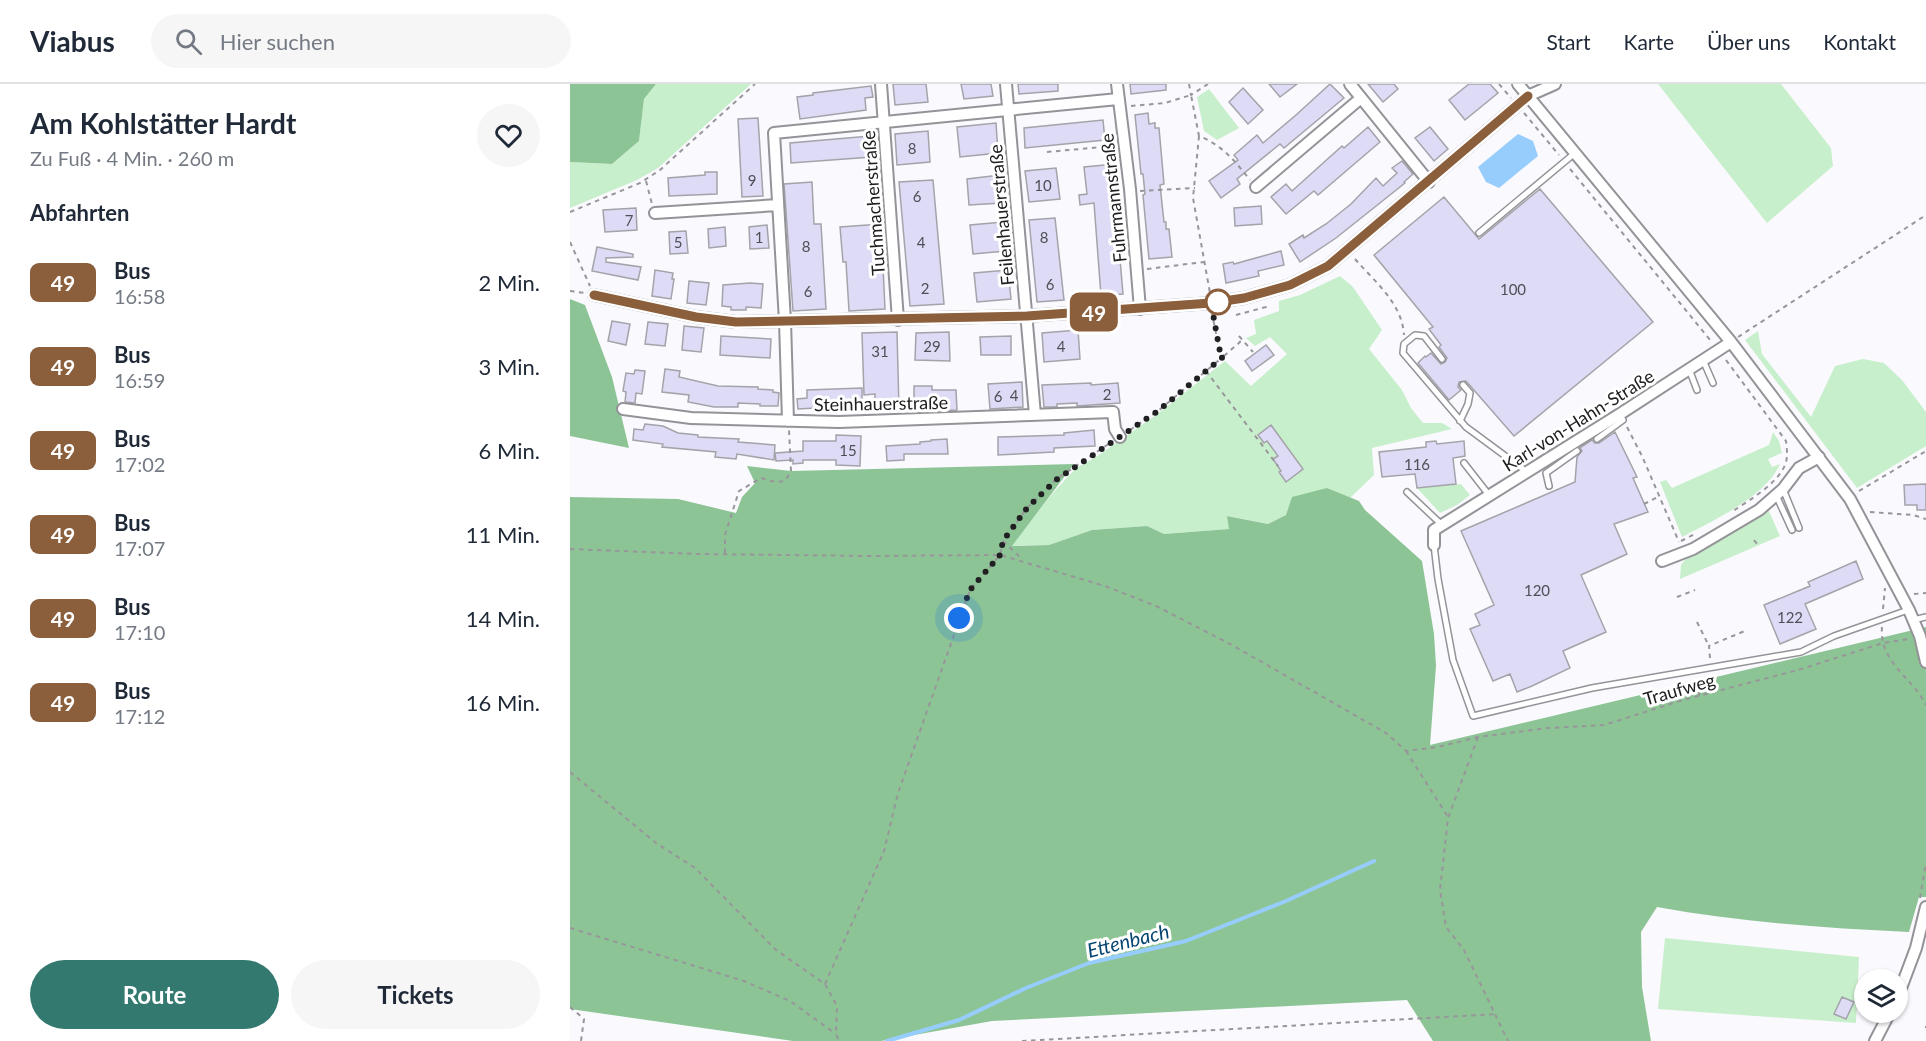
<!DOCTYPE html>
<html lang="de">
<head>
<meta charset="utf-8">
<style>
	:root { --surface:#fff; --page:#f6f6f7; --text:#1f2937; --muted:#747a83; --line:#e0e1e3; --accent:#33796f }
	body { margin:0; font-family:Lato,sans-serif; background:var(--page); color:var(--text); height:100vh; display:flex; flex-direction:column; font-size:22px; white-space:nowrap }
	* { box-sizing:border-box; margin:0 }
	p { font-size:20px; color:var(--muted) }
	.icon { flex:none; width:33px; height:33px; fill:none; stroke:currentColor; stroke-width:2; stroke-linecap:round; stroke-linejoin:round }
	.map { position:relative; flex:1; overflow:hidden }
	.sheet { display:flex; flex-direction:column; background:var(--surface); width:570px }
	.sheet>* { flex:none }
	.badge { padding:0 12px; border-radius:9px; font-size:21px; line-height:39px }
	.buttons { position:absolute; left:1284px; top:885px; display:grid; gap:12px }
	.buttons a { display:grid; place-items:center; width:54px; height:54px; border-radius:50%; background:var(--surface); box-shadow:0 2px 4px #0004; font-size:30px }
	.you { position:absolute; width:30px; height:30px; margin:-15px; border:4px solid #fff; border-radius:50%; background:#1a73e8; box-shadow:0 0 0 9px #1a73e833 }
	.map>.badge { position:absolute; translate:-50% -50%; box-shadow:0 0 0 3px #fff }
	h2 { padding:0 30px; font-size:22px; line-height:54px }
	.round { display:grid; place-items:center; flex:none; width:63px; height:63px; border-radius:32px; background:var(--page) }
	.summary { display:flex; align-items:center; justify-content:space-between; height:102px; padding:0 30px }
	h1 { font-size:28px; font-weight:700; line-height:45px }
	.action { display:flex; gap:12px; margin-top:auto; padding:12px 30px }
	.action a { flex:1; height:69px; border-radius:36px; background:var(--accent); color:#fff; font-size:24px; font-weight:700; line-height:69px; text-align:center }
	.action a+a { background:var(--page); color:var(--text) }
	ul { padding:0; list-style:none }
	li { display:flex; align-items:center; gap:18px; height:84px; padding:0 30px }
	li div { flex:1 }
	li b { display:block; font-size:22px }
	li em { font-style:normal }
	li .badge { min-width:66px; font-weight:700; text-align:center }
	header { display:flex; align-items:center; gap:36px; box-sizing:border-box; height:84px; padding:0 30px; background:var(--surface); border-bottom:2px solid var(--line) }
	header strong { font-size:28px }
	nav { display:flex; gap:33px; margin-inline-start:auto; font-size:21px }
	.search { width:420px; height:54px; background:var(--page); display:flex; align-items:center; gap:15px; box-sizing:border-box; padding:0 21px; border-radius:33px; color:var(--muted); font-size:22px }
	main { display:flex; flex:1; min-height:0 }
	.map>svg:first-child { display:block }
	.green { fill:#c8efcc }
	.forest { fill:#8dc495 }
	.water { fill:#97cdfd }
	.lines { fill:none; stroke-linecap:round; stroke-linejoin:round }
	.stream { stroke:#97cdfd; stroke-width:4 }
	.building { fill:#dddbf5; stroke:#a4a3a9; stroke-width:1.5 }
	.lane-casing { stroke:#939398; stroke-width:8 }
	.street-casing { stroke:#939398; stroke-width:14 }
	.path { stroke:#97969a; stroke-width:2; stroke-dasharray:4.5 4.5; stroke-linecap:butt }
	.lane { stroke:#fff; stroke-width:5 }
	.street { stroke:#fff; stroke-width:10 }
	.line-casing { stroke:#fff; stroke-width:14 }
	.line { stroke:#8b5e3c; stroke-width:9 }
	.walk { stroke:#202022; stroke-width:6; stroke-dasharray:0 10.8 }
	.stop-dot { fill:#fff; stroke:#8b5e3c; stroke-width:3 }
	.labels { text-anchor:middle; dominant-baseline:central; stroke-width:6; stroke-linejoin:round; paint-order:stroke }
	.number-label { font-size:15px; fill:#4f4f57 }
	.street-label { font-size:18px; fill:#202022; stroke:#fff }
	.water-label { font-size:20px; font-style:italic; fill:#074672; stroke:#fff }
</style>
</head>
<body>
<header>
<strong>Viabus</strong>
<div class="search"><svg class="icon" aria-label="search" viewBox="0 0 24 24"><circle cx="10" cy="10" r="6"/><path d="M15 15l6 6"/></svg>Hier suchen</div>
<nav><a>Start</a><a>Karte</a><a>Über uns</a><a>Kontakt</a></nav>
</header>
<main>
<section class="sheet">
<div class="summary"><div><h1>Am Kohlstätter Hardt</h1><p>Zu Fuß · 4 Min. · 260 m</p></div><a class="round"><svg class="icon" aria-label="heart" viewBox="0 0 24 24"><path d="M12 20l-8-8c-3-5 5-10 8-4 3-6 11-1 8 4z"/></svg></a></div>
<h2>Abfahrten</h2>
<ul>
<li><span class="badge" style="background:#8b5e3c;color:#fff">49</span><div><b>Bus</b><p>16:58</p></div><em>2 Min.</em></li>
<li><span class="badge" style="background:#8b5e3c;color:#fff">49</span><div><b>Bus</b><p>16:59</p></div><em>3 Min.</em></li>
<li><span class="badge" style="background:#8b5e3c;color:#fff">49</span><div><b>Bus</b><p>17:02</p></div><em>6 Min.</em></li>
<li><span class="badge" style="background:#8b5e3c;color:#fff">49</span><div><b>Bus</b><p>17:07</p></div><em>11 Min.</em></li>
<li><span class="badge" style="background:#8b5e3c;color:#fff">49</span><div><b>Bus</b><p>17:10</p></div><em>14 Min.</em></li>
<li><span class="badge" style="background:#8b5e3c;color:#fff">49</span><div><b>Bus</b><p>17:12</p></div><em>16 Min.</em></li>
</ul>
<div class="action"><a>Route</a><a>Tickets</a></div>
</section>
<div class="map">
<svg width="1356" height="957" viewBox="0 0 1356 957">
	<rect width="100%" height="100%" fill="#faf9fe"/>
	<!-- green -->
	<path class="green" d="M86 0H181L88 84 67 96 0 124V78L42 80 69 57 74 15Z
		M1088 0H1211L1261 64 1263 82 1197 139Z
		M639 5 669 44 647 56 634 47 627 13Z
		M770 192 783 203 812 246 799 265 832 306 841 324 853 339H872L882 345 802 364 804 391 780 414 757 404 716 431 698 440 658 432 660 445 594 450 577 442 522 446 479 461 441 462 482 410 506 384 526 373 586 331 655 277 681 302 717 270 700 253 685 262 676 254 686 250 684 236 709 227V217L730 211Z
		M1188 247 1192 270 1241 333 1265 282 1293 275 1314 279 1332 296 1356 328V362L1287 404 1175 256Z
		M1203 348 1209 357 1212 369 1198 375 1202 383 1210 380C1196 413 1142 437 1112 453L1090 398 1096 396 1102 404 1199 361Z
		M891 400 900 411 887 421 870 429 847 404Z
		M1198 425 1210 452 1110 495 1111 481 1115 476Z
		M1095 854 1289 873 1286 939 1088 925Z"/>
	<!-- forest -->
	<path class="forest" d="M0 0H86L74 15 69 57 42 80 0 78Z
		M0 215 15 221 42 293 59 364 0 352Z
		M504 380 442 462 479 461 522 446 577 442 594 450 659 445 657 432 698 440 716 431 722 413 757 404 789 417 795 426 852 477 864 550 866 582 860 661 1356 543V813H1349L1339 848C1254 844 1170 838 1087 823L1071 848 1072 903 1081 957H863L837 916 422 937 311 957H223L0 925V413L108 415 166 429 172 413 185 399 177 382 221 387Z"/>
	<!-- water -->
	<path class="water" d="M948 50 963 57 968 72 929 104 916 98 908 83Z"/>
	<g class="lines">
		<!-- stream -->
		<path class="stream" d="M317 957 389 936 456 904 519 879 616 857 716 817 804 777"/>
	</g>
	<!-- building -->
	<path class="building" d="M323 0H356L358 18 325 21Z
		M391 0H421L423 12 394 15Z
		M448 0H488V7L449 10Z
		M560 0H596V6L561 10Z
		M699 0H727L710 13Z
		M760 0 774 14 714 64 710 60 667 95 670 100 651 114 639 97 668 76 664 71 687 51 693 59 726 31Z
		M798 0H824L828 5 813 18Z
		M899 0H920L928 9 895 36 879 16Z
		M301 2 303 13 295 14 296 26 230 35 227 13 243 11V9Z
		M673 4 693 26 678 40 659 18Z
		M578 29 579 40 585 39V44H589L594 100 590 101 594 138H596V145H599L602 173 579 175 573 111 575 110 573 90H571L565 31Z
		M188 34 193 112 172 113 168 35Z
		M533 36 535 56 455 64 454 44Z
		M426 39 428 69 390 73 387 43Z
		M798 43 810 58 748 111 744 107 716 130 701 113 716 100 722 107 772 62 774 64Z
		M860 43 878 65 864 77 845 54Z
		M358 47 360 78 327 81 325 50Z
		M300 52 302 73 221 79 220 59Z
		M832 77 843 90 834 98 835 99 766 154 730 178 719 160 733 151 734 154 756 140 781 120 806 94 813 102 827 89 822 84Z
		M545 80 549 117H545L553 210 531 212 524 119 510 121 509 111 517 110 514 83Z
		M486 84 490 115 459 118 455 87Z
		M135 88H147V110L99 112 98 94 135 91Z
		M430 91 432 119 399 121 397 95Z
		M363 96 374 220 340 222 329 98Z
		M242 98 244 140H251L256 225 223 227 214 100Z
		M970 105 1083 238 944 352 896 297 889 298 888 303 891 306 879 316 848 279 855 272 856 273 861 269 871 280 875 278 877 274 869 263 871 261 859 245 863 243 804 171 874 113 909 155Z
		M691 122 692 140 665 142 664 124Z
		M66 124 67 146 35 148 33 126Z
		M485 134 494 216 467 218 459 136Z
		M433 138 436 167 403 170 400 141Z
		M311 140 315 225 279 227 276 178H273L270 143Z
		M197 141 199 164 180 165 179 143Z
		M155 143 156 162 139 164 138 145Z
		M116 147 118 169 100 170 99 148Z
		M27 163 63 170V173L36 174V178L71 183 68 196 22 187Z
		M711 167 714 181 688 187 689 192 656 199 653 180 663 178 664 180Z
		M85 186 103 189 102 195H104L101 215 82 212Z
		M438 186 441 215 407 218 404 189Z
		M119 197 139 199 136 221 117 219Z
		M180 199 193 200 191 224 176 223V226H161V223L152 222 153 201Z
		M42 237 60 240 56 261 38 257Z
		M78 238 98 240 95 262 75 260Z
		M114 242 134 244 131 268 112 266Z
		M508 246 510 275 474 278 472 249Z
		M327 248 329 324H327V326H305V310L294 311 292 249Z
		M379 248 380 277 345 276 346 249Z
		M151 252 201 255 200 274 150 271Z
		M441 252V271H411L410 253Z
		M696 261 704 271 682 287 675 277Z
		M95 285 110 287 109 293 148 302 188 303V305L203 306V308L209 309 208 322H190V320L168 319V323H144L118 318 119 311 92 308Z
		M65 286 75 287 72 310 66 309 65 319 55 318 56 308 53 307 56 289 64 290Z
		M452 298 453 323 420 325 418 300Z
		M521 299V301L548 299 550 319 507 322V319L487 320V323H474L472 301Z
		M344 302H362V306H386L387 326 367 327V324L344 323Z
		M292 304V325H281L280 322 228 325 227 315 237 314V306Z
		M75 340 93 342 108 349 128 351V353L169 355 168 358 205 361 204 376 167 370 166 375 145 373 146 368 92 363 93 360 63 356 64 345 73 346Z
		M701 341 733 385 716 398 709 388 711 387 703 375 708 372 697 357 694 359 688 351Z
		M524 346 525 362 484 364V368L428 371V353L494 351V349Z
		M1045 348 1067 393 1063 394 1078 428 1044 440 1057 470 1011 491 1036 548 993 567 1000 584 962 602 947 608 940 590 923 597 900 545 910 541 905 530 924 521 891 447 1005 398 1007 373 1012 367 1010 364 1022 356 1025 359H1029Z
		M266 351 291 352 290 382 266 381V376H233V379L223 380V376L206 377 205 369 233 367V357H266Z
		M377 355 378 370H334V376L317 377 316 362 350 360V358L361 357V356Z
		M866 357 867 360 894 357 895 372 883 374 886 400 847 404 845 390 812 393 809 368 856 363V358Z
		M1356 400V426H1347V421H1335L1334 401Z
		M1286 477 1293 495 1235 520 1246 545 1210 560 1194 521 1240 502 1238 498Z
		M1272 913 1284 918 1276 935 1264 930Z"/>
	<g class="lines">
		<defs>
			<path id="lane" d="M909 149 1005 69
				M872 275 854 252 845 251 834 260 833 269 896 343 957 388
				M1133 276 1143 299
				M1119 285 1127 306
				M890 337 898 320 900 309 893 301
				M1027 355 1053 336 1050 330
				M894 379 919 411
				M979 402 976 389 1007 367
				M1213 405 1229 444
				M837 408 872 441
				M1206 411 1222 446
				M864 461 868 495 883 576 903 632 1022 604 1231 568 1264 552 1338 526
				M1343 536 1356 533"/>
			<path id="street" d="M311 0 328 236
				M436 0 465 331
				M547 0 560 105 570 225
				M780 0 859 98
				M948 0 1161 258 1280 415 1339 526 1350 552 1356 578
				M686 103 791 14
				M85 129 208 121
				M24 211 126 233 166 238 457 232 641 219 674 214 720 201 758 182 958 12 985 0
				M53 325 121 334 269 338 543 328 545 345 550 353
				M218 337 215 237 204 49 548 15
				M864 461V446L1050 330 1161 258
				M1092 477 1123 465 1189 426 1213 405 1229 384 1249 373
				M1328 912 1346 864 1356 823
				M1305 957 1320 928"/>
		</defs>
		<!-- lane casing -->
		<use href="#lane" class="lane-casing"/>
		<!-- street casing -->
		<use href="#street" class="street-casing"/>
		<!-- path -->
		<path class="path" d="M619 0 621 11 638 0
			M929 0 941 14
			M561 22 595 19 621 11 629 52C652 61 665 77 680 96
			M954 29 989 71
			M629 52 623 114 640 209
			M477 68 543 62
			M1000 85 1141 257
			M76 97 82 120
			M570 107 625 104
			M0 128 70 99 90 86 185 0
			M0 158 20 202
			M785 175C805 198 832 219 834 251
			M577 185 634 178
			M0 207 15 209
			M666 231 696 223V220
			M669 252 683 268
			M1168 253 1356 131
			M654 272 670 258 669 252
			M1156 276 1216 357C1217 365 1218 374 1215 381 1207 400 1180 416 1163 427
			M636 287 708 382
			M1057 343 1072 372 1109 458
			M560 346 588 327 654 272 650 268 642 230
			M1289 407 1356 367
			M1074 420 1090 412
			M1300 428 1343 431 1356 435
			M1184 456 1188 461
			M433 457 452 475
			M1111 457 1125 450
			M0 465 128 470 301 472 430 471 535 502 586 522 662 561 816 649 836 667 868 663 908 653 978 644 1034 641 1113 616 1228 586 1313 559 1339 555
			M155 469V451L169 407 191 394 205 398 215 397 221 387 219 346
			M1344 510 1356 509
			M1107 513 1125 506
			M1313 525 1315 504
			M1127 538 1139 562
			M1312 543C1309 578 1342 593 1356 621
			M1140 574 1139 562 1177 546
			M1129 612 1131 594
			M908 653 878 734 870 806 876 843 894 866 938 957
			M836 667 878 733
			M0 688 86 759 125 784 206 866 255 900 267 922 266 950 269 957
			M1350 814 1356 779
			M0 844 174 897 220 917 266 950
			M255 900 314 767 328 709 400 506 430 471 433 457 457 424 485 396 540 359
			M0 923 14 935 11 957
			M1355 943H1356
			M452 957 926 930"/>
		<!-- lane -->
		<use href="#lane" class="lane"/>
		<!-- street -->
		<use href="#street" class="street"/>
	</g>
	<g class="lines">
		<defs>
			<path id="line" d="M24 211 126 233 166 238 457 232 641 219 674 214 720 201 758 182 958 12"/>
		</defs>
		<!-- line casing -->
		<use href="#line" class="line-casing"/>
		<!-- line -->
		<use href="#line" class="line"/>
		<!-- walk -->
		<path class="walk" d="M389 534 400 506 430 471 433 457 457 424 486 396 588 327 654 272 650 268 641 219 652 218H648"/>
	</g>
	<!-- markers -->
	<circle class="stop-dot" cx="648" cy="218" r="12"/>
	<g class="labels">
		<!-- number labels -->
		<g class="number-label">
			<text x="342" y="64">8</text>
			<text x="182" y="96">9</text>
			<text x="473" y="101">10</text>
			<text x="347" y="112">6</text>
			<text x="59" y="136">7</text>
			<text x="189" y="153">1</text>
			<text x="474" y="153">8</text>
			<text x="108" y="158">5</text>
			<text x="351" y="158">4</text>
			<text x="236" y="162">8</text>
			<text x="480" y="200">6</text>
			<text x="355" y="204">2</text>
			<text x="943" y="205">100</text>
			<text x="238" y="207">6</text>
			<text x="362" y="262">29</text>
			<text x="491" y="262">4</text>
			<text x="310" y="267">31</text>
			<text x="537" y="310">2</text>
			<text x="444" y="311">4</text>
			<text x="428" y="312">6</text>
			<text x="278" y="366">15</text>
			<text x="847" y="380">116</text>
			<text x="967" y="506">120</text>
			<text x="1220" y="533">122</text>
		</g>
		<!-- street labels -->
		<g class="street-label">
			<text transform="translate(543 114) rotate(-96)">Fuhrmannstraße</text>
			<text transform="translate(303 119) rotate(-94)">Tuchmacherstraße</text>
			<text transform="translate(431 131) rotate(-95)">Feilenhauerstraße</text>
			<text transform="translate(311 319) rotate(-1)">Steinhauerstraße</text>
			<text transform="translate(1008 336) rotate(-32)">Karl-von-Hahn-Straße</text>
			<text transform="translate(1109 605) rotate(-16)">Traufweg</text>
		</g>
		<!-- water labels -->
		<g class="water-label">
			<text transform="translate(558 856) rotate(-14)">Ettenbach</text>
		</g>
	</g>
</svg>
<div class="buttons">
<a><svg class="icon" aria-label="layers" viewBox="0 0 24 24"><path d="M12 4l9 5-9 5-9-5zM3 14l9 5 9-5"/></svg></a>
</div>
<div class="you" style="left:389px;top:534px"></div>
<b class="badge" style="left:524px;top:228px;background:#8b5e3c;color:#fff">49</b>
</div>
</main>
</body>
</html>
